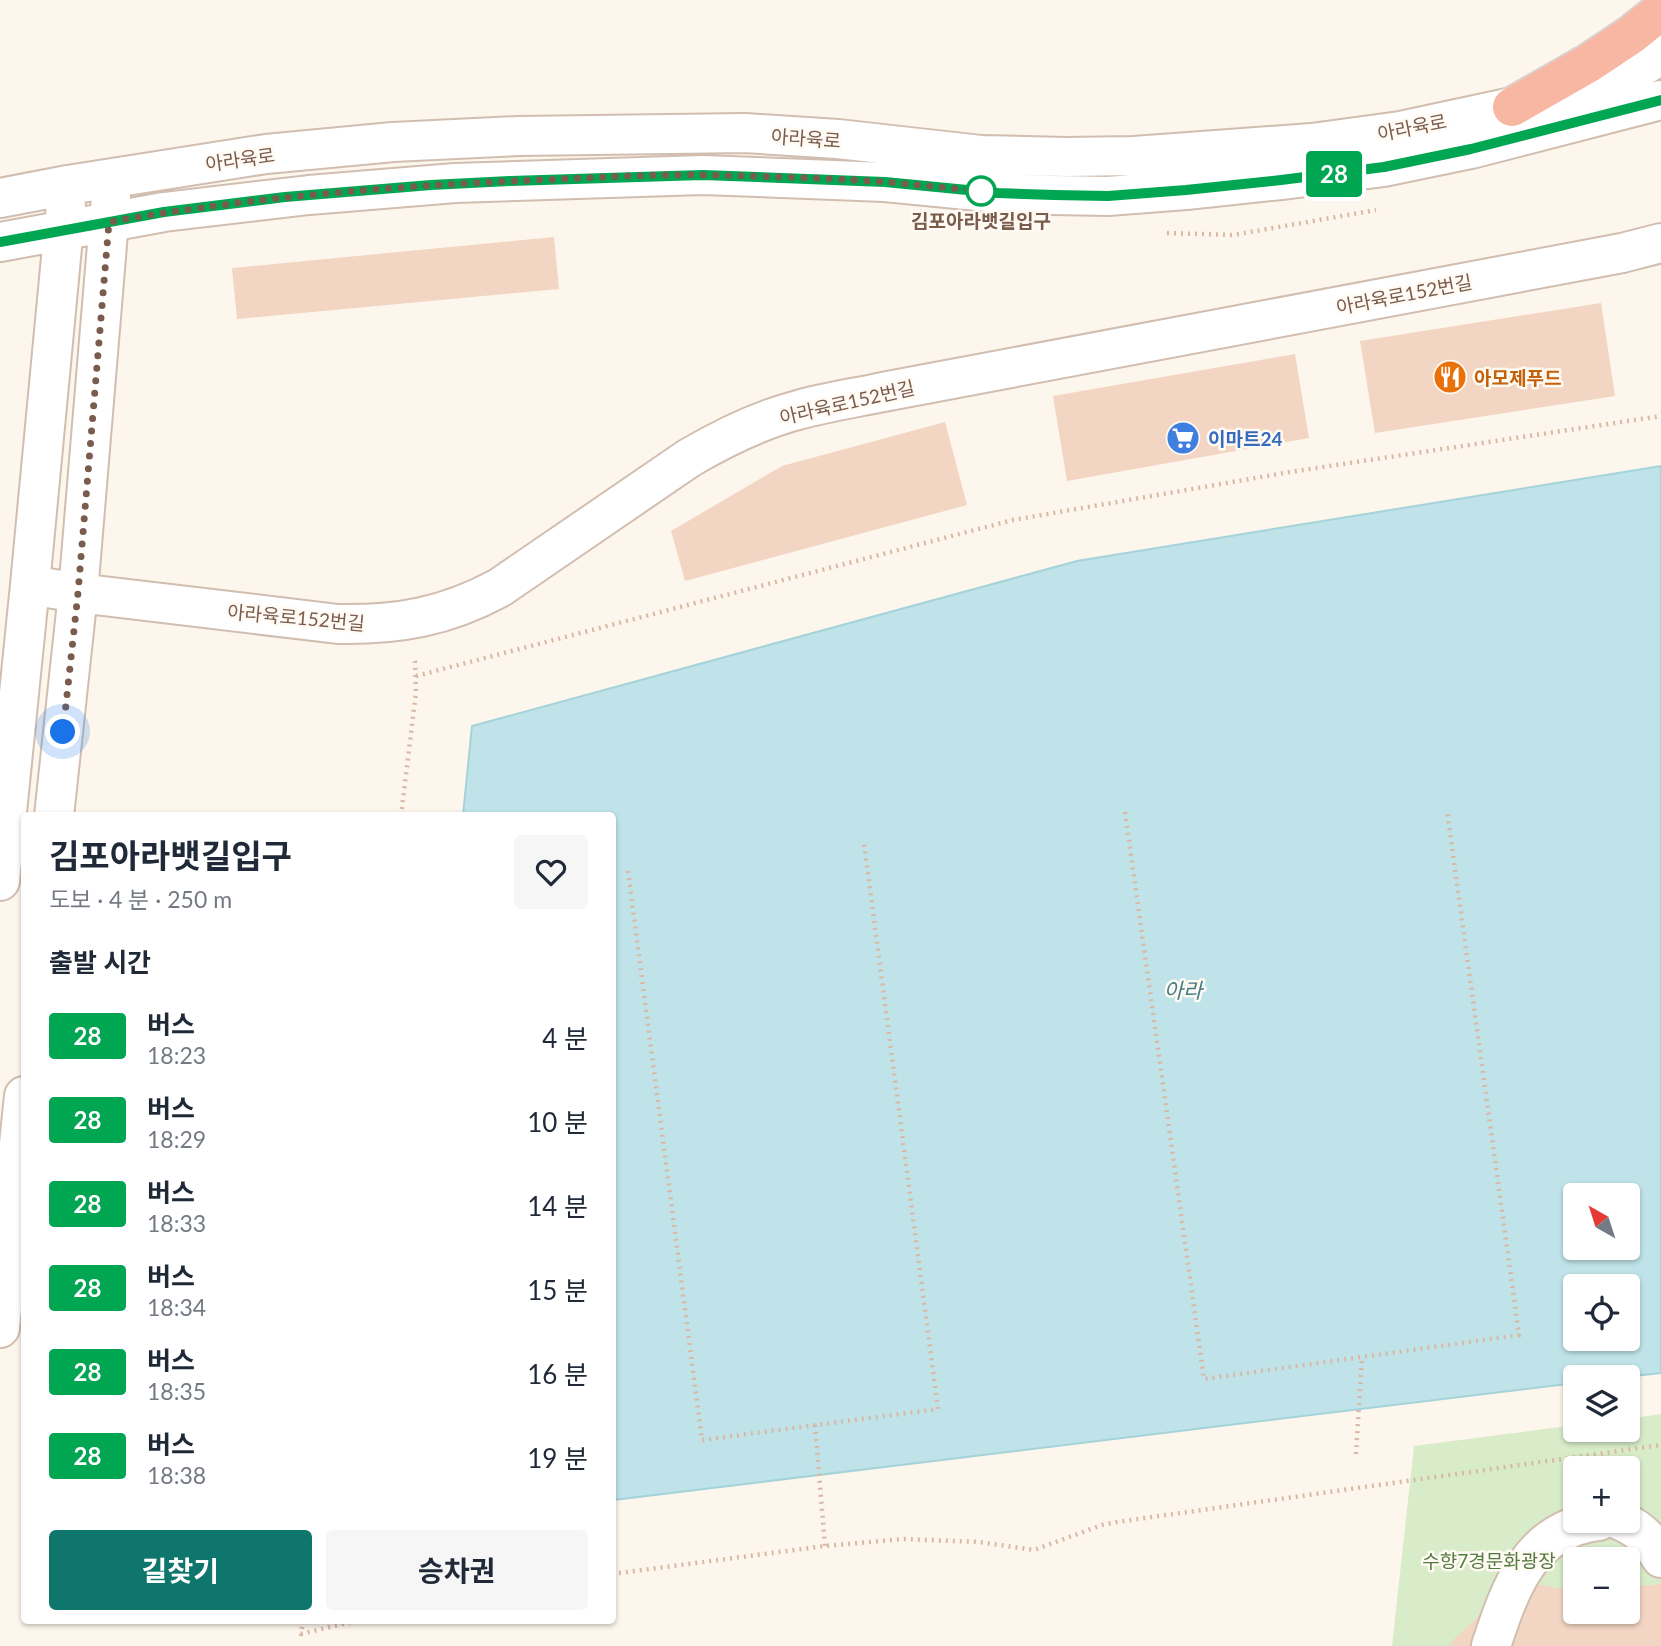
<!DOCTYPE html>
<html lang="ko">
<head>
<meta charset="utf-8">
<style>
	:root { --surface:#fff; --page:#f6f6f7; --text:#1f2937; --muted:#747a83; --accent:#0f766e }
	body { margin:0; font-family:Lato,"Noto Sans KR",sans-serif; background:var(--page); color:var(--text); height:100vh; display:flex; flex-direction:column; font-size:26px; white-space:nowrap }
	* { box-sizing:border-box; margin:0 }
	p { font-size:23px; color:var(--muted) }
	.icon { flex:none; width:38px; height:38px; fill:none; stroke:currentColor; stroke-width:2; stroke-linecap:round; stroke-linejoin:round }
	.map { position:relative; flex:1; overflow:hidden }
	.details { position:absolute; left:21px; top:812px; width:595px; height:812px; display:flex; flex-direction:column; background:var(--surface); border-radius:7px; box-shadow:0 2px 5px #0004 }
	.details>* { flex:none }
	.badge { padding:0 14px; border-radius:5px; font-size:24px; line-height:46px }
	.needle { width:46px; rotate:321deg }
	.controls { position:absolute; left:1563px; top:1183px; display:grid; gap:14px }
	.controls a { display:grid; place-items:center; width:77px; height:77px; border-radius:7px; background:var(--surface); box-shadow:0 2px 5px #0004; font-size:35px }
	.you { position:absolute; width:35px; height:35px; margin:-18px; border:5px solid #fff; border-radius:50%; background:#1a73e8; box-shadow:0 0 0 10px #1a73e833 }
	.map>.badge { position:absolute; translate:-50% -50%; box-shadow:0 0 0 4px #fff }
	h2 { padding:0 28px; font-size:26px; line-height:63px }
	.round { display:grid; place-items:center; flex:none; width:74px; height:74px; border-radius:7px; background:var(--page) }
	.head { display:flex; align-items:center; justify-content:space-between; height:119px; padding:0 28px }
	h1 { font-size:33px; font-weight:700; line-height:52px }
	.button { display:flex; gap:14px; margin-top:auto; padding:14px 28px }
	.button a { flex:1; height:80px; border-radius:7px; background:var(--accent); color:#fff; font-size:28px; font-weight:700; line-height:80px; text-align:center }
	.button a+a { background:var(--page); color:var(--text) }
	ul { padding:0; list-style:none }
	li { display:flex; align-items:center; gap:21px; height:84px; padding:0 28px }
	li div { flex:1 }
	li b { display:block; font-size:26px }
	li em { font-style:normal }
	li .badge { min-width:77px; font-weight:700; text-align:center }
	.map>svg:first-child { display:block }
	.green { fill:#d8ecc9; fill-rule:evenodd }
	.water { fill:#bfe3e8; stroke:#a5d3da; stroke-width:2; fill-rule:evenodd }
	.building { fill:#f3d5c3 }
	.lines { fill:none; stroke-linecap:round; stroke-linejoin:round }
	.minor-casing { stroke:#d1beb0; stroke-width:42 }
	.highway-casing { stroke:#dad1cd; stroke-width:42 }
	.path { stroke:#d9b8a5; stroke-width:4.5; stroke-dasharray:2 5; stroke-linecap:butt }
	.minor { stroke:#fff; stroke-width:38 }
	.highway { stroke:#f7b7a3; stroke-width:38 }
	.line-casing { stroke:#fff; stroke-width:16 }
	.line { stroke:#00a651; stroke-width:10 }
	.walk { stroke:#7a5c4d; stroke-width:7; stroke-dasharray:0 12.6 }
	.stop-dot { fill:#fff; stroke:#00a651; stroke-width:3.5 }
	.labels { text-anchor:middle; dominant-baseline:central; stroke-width:5; stroke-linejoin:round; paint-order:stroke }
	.street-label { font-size:19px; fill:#7a5c4d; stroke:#fffaf3 }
	.stop-label { font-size:19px; font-weight:bold; fill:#7a5c4d; stroke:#fffaf3 }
	.food-label { font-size:19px; font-weight:bold; fill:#c56008; stroke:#fffaf3; text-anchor:start }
	.shop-label { font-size:19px; font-weight:bold; fill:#366cbe; stroke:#fffaf3; text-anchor:start }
	.park-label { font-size:19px; fill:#537a41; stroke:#fffaf3 }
	.water-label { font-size:21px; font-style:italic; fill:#437c86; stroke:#fffaf3 }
</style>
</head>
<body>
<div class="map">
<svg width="1661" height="1646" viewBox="0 0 1661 1646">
	<rect width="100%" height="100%" fill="#fdf6ec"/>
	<!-- green -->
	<path class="green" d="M1661 1414V1646H1392L1414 1446 1575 1425V1430H1628V1419ZM1575 1468H1628V1521H1575ZM1575 1559H1628V1612H1575Z"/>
	<!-- water -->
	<path class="water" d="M1661 466V1373L1625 1377H1575V1383L613 1500 612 816 463 815 472 726 1077 561ZM1575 1195H1628V1248H1575ZM1575 1286H1628V1339H1575Z"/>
	<!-- building -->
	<path class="building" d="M554 237 559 289 237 319 232 268Z
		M1601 303 1615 396 1375 433 1360 341Z
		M1295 354 1309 438 1067 481 1053 396Z
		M945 422 967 505 685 581 671 531 782 466Z
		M1517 1581 1575 1591V1612H1628V1587L1661 1584V1646H1456L1449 1644Z"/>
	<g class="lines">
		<defs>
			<path id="minor" d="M0 198 68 185 266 154 393 142 518 136 745 133 838 139 981 155 1066 157 1134 156 1312 143 1400 131 1512 107 1608 79 1643 66 1661 55
				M0 242 164 212 309 195 455 183 703 175 885 182 998 193 1054 195 1108 196 1186 190 1281 180 1384 167 1471 149 1661 100
				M30 585 78 593 338 624C398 625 445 617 499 588L689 458C723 438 760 420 798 410 826 402 855 398 883 392L1622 253 1661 243
				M54 816 78 593 111 197
				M0 881 30 585 66 205
				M0 1328 24 1096
				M1621 1521C1639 1528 1652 1542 1661 1558
				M1491 1646C1510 1588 1530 1529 1599 1521"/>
			<path id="highway" d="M1512 107 1589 63 1631 35 1661 11"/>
		</defs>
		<!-- minor casing -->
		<use href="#minor" class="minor-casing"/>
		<!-- highway casing -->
		<use href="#highway" class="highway-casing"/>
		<!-- path -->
		<path class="path" d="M1167 233 1233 235 1376 210
			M416 676 1013 520 1290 472 1661 416
			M1125 812 1204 1379 1519 1335 1447 811
			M401 816 416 692 415 662 413 657
			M628 871 702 1440 938 1409 864 843
			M815 1425 825 1546
			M1356 1454 1362 1357
			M612 1574 825 1546 904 1539 979 1542 1034 1550 1102 1525 1117 1522 1661 1445
			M303 1620 301 1634 359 1620"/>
		<!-- minor -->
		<use href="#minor" class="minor"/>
		<!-- highway -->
		<use href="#highway" class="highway"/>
	</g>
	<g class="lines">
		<defs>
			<path id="line" d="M0 242 164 212 285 197 431 185 510 181 703 175 885 182 998 193 1054 195 1108 196 1186 190 1281 180 1384 167 1471 149 1661 100"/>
		</defs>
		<!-- line casing -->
		<use href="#line" class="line-casing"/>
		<!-- line -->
		<use href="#line" class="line"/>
		<!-- walk -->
		<path class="walk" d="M63 732 78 593 109 222C250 197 393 186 536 180 593 178 649 174 706 175 766 176 826 178 886 182 918 185 949 188 981 191"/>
	</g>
	<!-- icons -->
	<defs>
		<symbol id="restaurant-disc" viewBox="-11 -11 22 22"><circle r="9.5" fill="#e8710a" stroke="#fffaf3"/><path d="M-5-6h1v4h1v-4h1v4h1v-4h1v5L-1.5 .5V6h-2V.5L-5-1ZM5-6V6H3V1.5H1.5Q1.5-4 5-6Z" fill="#fff"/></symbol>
		<symbol id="supermarket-disc" viewBox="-11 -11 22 22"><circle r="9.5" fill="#3f7fe0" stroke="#fffaf3"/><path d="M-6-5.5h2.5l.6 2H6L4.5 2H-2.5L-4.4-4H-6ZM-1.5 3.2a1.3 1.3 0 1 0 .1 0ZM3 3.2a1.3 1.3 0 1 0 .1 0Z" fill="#fff"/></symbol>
	</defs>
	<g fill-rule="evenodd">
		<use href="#restaurant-disc" x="1431" y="358" width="38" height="38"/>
		<use href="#supermarket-disc" x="1164" y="419" width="38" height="38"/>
	</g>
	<!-- markers -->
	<circle class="stop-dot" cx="981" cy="191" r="14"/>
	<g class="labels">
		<!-- street labels -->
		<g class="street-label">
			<text transform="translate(1412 127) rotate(-11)">아라육로</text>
			<text transform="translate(806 138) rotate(4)">아라육로</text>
			<text transform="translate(240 159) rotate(-8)">아라육로</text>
			<text transform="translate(1404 294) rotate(-11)">아라육로152번길</text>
			<text transform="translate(847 402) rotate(-13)">아라육로152번길</text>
			<text transform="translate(296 617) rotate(5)">아라육로152번길</text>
		</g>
		<!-- stop labels -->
		<g class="stop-label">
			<text x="981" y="220">김포아라뱃길입구</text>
		</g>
		<!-- food labels -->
		<g class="food-label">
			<text x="1474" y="377">아모제푸드</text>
		</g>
		<!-- shop labels -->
		<g class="shop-label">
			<text x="1208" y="438">이마트24</text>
		</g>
		<!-- park labels -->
		<g class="park-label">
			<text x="1489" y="1560">수향7경문화광장</text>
		</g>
		<!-- water labels -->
		<g class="water-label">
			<text x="1183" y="989">아라</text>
		</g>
	</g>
</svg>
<div class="controls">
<a><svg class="needle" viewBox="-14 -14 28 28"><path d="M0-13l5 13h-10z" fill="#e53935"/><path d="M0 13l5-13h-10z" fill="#747a83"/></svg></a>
<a><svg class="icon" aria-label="locate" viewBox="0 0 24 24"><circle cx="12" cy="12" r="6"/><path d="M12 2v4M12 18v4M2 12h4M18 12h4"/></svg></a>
<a><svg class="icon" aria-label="layers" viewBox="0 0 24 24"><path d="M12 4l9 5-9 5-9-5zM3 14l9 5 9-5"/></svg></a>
<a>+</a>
<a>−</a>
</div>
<div class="you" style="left:63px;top:732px"></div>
<b class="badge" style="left:1334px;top:174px;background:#00a651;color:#fff">28</b>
<section class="details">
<div class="head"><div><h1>김포아라뱃길입구</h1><p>도보 · 4 분 · 250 m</p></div><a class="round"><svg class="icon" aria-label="heart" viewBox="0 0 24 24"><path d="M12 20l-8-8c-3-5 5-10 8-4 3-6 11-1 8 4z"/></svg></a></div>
<h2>출발 시간</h2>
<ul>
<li><span class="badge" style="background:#00a651;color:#fff">28</span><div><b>버스</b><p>18:23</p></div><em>4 분</em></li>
<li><span class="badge" style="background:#00a651;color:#fff">28</span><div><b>버스</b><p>18:29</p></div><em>10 분</em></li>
<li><span class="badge" style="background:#00a651;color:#fff">28</span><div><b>버스</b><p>18:33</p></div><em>14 분</em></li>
<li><span class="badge" style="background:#00a651;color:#fff">28</span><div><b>버스</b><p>18:34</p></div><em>15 분</em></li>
<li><span class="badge" style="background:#00a651;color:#fff">28</span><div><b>버스</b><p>18:35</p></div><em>16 분</em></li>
<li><span class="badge" style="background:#00a651;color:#fff">28</span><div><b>버스</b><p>18:38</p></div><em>19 분</em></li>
</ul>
<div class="button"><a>길찾기</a><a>승차권</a></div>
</section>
</div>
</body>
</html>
